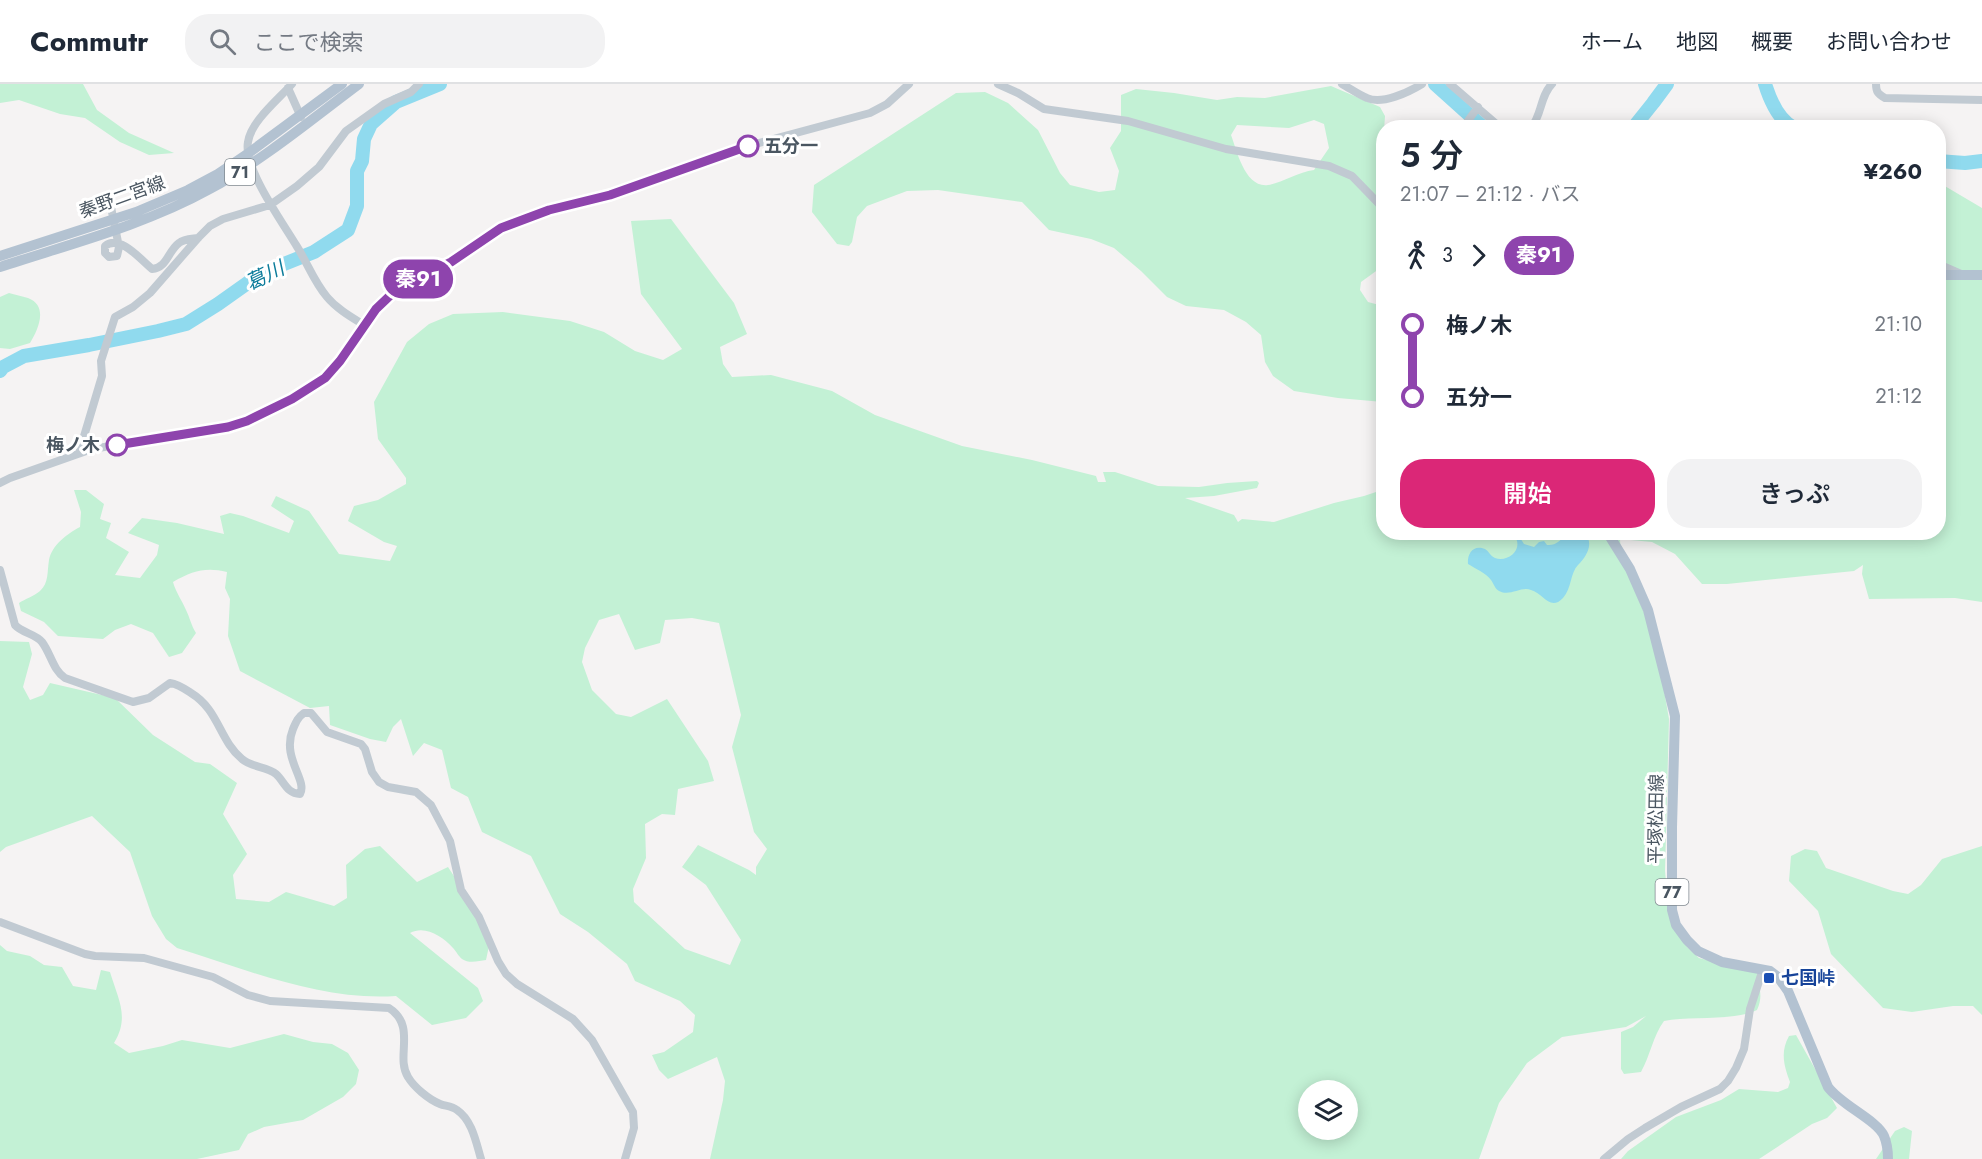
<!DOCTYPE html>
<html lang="ja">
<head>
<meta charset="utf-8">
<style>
	:root { --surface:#fff; --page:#f2f2f3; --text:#1f2937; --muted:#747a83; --line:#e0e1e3; --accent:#db2777 }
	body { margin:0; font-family:Jost,"Noto Sans JP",sans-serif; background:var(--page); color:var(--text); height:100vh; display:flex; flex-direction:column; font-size:22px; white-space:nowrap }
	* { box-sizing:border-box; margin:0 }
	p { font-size:20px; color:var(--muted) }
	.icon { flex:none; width:33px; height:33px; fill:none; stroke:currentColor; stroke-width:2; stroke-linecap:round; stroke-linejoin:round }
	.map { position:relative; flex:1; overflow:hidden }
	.side { position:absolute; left:1376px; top:36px; width:570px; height:420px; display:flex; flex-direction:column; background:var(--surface); border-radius:24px; box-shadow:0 3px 15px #0003 }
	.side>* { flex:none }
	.badge { padding:0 12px; border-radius:20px; font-size:21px; line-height:39px }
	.controls { position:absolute; left:1298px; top:996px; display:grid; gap:12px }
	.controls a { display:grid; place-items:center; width:60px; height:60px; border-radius:50%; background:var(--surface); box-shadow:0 3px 15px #0003; font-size:30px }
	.map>.badge { position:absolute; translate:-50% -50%; box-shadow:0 0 0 3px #fff }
	.legs { display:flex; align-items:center; gap:9px; height:66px; padding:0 24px; font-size:20px }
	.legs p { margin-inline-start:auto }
	.summary { display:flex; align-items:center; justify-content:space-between; height:102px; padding:0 24px }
	h1 { font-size:33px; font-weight:600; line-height:45px }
	.primary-button { display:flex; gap:12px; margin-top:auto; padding:12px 24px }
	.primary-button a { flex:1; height:69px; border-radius:24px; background:var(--accent); color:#fff; font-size:24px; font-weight:600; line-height:69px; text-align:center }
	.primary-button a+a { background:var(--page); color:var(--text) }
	ul { padding:0 24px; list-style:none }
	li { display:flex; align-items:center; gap:21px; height:72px; font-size:22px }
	li i { display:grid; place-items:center; width:9px; height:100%; margin:0 8px; background:currentColor }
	li i::after { content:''; width:15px; height:15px; margin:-8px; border:4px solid; border-radius:50%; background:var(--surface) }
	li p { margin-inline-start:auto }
	li:first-child i { background:linear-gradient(#0000 50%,currentColor 0) }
	li:last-child i { background:linear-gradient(currentColor 50%,#0000 0) }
	header { display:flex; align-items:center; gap:36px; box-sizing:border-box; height:84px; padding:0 30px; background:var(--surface); border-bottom:2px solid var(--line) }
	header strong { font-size:28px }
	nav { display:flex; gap:33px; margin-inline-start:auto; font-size:21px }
	.search { width:420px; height:54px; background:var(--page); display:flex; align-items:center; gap:15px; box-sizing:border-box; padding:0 21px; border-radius:24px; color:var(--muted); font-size:22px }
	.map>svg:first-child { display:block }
	.green { fill:#c3f1d5; fill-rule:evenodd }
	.water { fill:#90daee }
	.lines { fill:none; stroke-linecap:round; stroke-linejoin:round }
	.river { stroke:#90daee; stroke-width:14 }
	.minor { stroke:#c1cad2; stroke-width:8 }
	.major { stroke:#b3c2d1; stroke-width:10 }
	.line-1-casing { stroke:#fff; stroke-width:14 }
	.line-1 { stroke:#8e44ad; stroke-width:9 }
	.stop-1-dot { fill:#fff; stroke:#8e44ad; stroke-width:3 }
	.transit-dot { fill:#1a4fb4; stroke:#fff; stroke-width:2 }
	.labels { text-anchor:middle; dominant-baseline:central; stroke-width:6; stroke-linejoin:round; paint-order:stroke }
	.shield { fill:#fff; stroke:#808990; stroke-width:1.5 }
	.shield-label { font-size:16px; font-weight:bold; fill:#4a5661 }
	.stop-label { font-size:18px; font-weight:bold; fill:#4a5661; stroke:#fff; text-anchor:start }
	.street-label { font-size:18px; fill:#4a5661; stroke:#fff }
	.transit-label { font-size:18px; font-weight:bold; fill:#164399; stroke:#fff; text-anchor:start }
	.water-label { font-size:20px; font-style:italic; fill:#0c7c9b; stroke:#fff }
</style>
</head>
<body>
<header>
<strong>Commutr</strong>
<div class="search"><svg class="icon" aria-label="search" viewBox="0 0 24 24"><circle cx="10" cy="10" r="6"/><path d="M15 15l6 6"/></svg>ここで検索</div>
<nav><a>ホーム</a><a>地図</a><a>概要</a><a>お問い合わせ</a></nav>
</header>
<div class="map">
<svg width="1982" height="1075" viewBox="0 0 1982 1075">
	<rect width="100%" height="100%" fill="#f5f3f3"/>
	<!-- green -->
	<path class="green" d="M0 0H83L97 26 129 49 174 69 149 71 120 58 85 34 60 30 19 16 0 19Z
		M1331 2 1380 23 1385 32 1383 61 1376 84 1380 107 1383 109V182L1361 198 1360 206 1368 218 1383 222V318L1338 314 1294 307 1273 292 1265 278 1261 251 1246 238 1224 226 1186 222 1167 213 1141 187 1114 164 1091 155 1049 146 1022 118 938 106 907 107 867 122 857 133 852 158 849 162 837 160 812 128 814 101 956 9 985 8 1008 19 1038 46 1060 89 1070 101 1099 108 1115 106 1119 87 1110 64 1121 47V11L1136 5 1174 9 1217 16 1237 13 1265 14ZM1314 36 1324 40 1329 64 1314 86C1298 88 1282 99 1268 101 1245 104 1237 67 1231 51L1237 41 1289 44Z
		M1938 98 1982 124V518L1955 514 1869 515 1862 490 1863 481 1854 487 1727 500H1702L1675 470 1652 458 1620 455 1621 474 1655 554 1669 635 1665 787 1668 820 1687 863 1699 874 1758 889C1758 905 1764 910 1757 926 1736 937 1690 932 1664 937 1653 952 1650 972 1641 988L1624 990 1621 985V948L1633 943 1646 932 1626 943 1562 953 1527 979 1499 1019 1479 1075H710L723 1016 725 997 717 973 668 995 659 986 652 971 664 968 693 948 695 931 680 917 635 897 627 880 588 848 560 830 531 772 482 748 468 713 451 704 442 666 424 659 413 672 401 635 393 643 386 658 370 655 330 641 329 622 310 624 240 587 228 552 230 515 225 504 227 488C205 483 193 487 173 498 176 509 182 516 186 526 190 534 191 541 196 549L182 569 169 573 153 549 131 540 115 546 103 555 58 552 44 538 21 527 19 519C25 515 34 512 40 507 49 499 47 488 49 476 52 461 67 450 80 443L81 428 74 406H86L104 420 100 435 111 439 106 454 129 468 115 491 140 494 157 471 159 461 128 449 142 434 177 439 224 450 220 432 230 429 243 432 289 449 294 437 271 422 276 412 309 427 339 470 390 477 397 462 384 458 348 437 354 422 378 416 406 400V394L378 355 374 318 407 258 429 240 453 230 503 228 570 237 604 248 635 267 663 276 682 265 641 210 631 137 671 135 734 219 747 250 720 263 723 280 732 293 771 291 832 307 875 331 962 362 1032 376 1096 392 1098 398H1106L1103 388H1115L1158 402 1199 403 1227 399 1257 397 1259 399 1257 404 1214 412 1185 414 1234 431 1238 438 1242 435 1274 438 1334 419 1364 412 1382 406 1383 404V448H1938ZM619 530 635 566 660 559 665 536 692 534 719 539 741 631 732 663 754 748 767 765 756 783V791L749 786 698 761 682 783 706 801 741 856 730 881 685 865 634 818 633 805 646 774 645 740 662 730 675 731 678 705 714 697 708 677 667 615 631 633 616 630 592 606 582 578 585 564 599 536ZM1308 1006H1347V1046H1308Z
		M9 209C15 211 22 212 28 214 49 222 38 246 30 259L10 265 0 264V213Z
		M0 557 29 558 32 570 23 603 30 616 43 611 50 599 115 614 153 651 195 678 210 680 237 699 223 730 247 770 233 791 236 815 269 818 286 808 334 822 347 814 346 781 365 765 380 762 417 798 448 783 488 844 489 862 486 876C479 877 469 880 462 875 459 873 456 867 453 864 442 852 425 841 410 849L478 904 483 917 466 934 432 941 396 912C321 917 248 886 177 864L166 855 152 832 130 768 92 732 6 763 0 768Z
		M1982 762V931L1973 922H1953L1912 928 1883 924 1831 870 1818 827 1789 797 1791 772 1805 765 1817 767 1826 784 1893 807 1908 810 1921 801 1942 775Z
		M0 861 7 867 30 872 44 881 62 883 73 902 96 906 101 886 110 888C118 915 130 933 114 959L129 969 163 962 182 956 230 964 284 950 313 958 332 960 348 969 359 986 356 1000 343 1013 303 1036 264 1043 248 1050 239 1066 197 1075H0Z
		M1796 951 1837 1024 1827 1034 1812 1040 1759 1075H1621L1628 1067 1676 1033 1721 1016 1739 1005 1778 1008 1788 1004 1790 998C1784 982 1780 968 1789 952Z
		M1904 1043 1912 1047 1909 1075H1876L1895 1047Z"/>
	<!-- water -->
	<path class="water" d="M1513 449H1517L1524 460 1534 463 1539 458 1544 457 1547 461C1555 462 1562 456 1566 449H1585C1594 460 1587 472 1578 481 1570 489 1572 504 1563 514 1550 528 1543 509 1531 506 1521 502 1510 513 1499 507 1495 505 1494 500 1491 496 1486 489 1476 485 1468 480 1467 470 1473 460 1485 465 1489 467 1490 472 1495 474 1506 478 1520 469 1517 457 1516 454 1514 451 1513 449Z"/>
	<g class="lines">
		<!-- river -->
		<path class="river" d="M1435 0 1484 44
			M1765 0C1770 16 1778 36 1794 44
			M1633 44 1653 19 1667 0
			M1938 77 1965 79 1982 77
			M0 287 3 283 24 272 89 261 158 247 186 240 218 220 249 198 274 184 314 168 348 146 357 122V87L362 77 364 55 371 40 396 18 440 0"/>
		<!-- minor -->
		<path class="minor" d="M292 0C279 15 251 37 248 58 243 84 283 139 296 161 307 178 314 198 327 213 337 225 351 233 364 241
			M998 0 1018 9 1044 25 1128 37 1226 65 1329 82 1352 92 1383 124
			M1342 0C1351 5 1359 11 1367 14 1382 21 1409 8 1422 0
			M1450 0 1501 44
			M1876 0C1876 8 1878 10 1885 14L1982 16
			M288 4 301 33
			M1467 38 1478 23
			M1531 44C1542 31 1540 12 1552 0
			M111 123 119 163 117 172 109 173 105 169V162C120 150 140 175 152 185 167 184 168 167 179 159 184 155 192 155 198 154
			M1938 180 1961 190
			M79 369 102 292 101 277 115 233 133 223 150 209 198 154 210 142 223 135 270 121 297 102 319 83 346 47 384 20 411 8 419 0
			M0 399 10 394 92 365 228 343 247 337 292 315 325 294 340 277 364 241 386 215 397 205 451 178 500 144 549 126 582 119 610 111 748 62 870 29 887 20 909 0
			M0 486 15 541C22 549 36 550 42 558 51 570 53 586 65 594L133 618 149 614 170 599C178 600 185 605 191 609 219 626 219 656 242 675 252 684 267 682 276 690 284 697 287 710 300 710 308 696 281 674 293 645 296 638 298 633 304 629H311L327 648 361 660 365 665 372 688 379 698 388 703 416 708 431 721 450 757 461 806 479 833 498 877 506 890 517 900 573 935 592 956 633 1028 634 1044 625 1075
			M0 838 85 870 95 872 144 874 213 893 248 911 270 917 389 924C417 942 395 973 408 993 414 1003 428 1015 440 1020 445 1022 452 1022 457 1026 472 1036 476 1058 481 1075
			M1604 1075 1628 1055 1645 1044 1681 1023 1720 1005 1728 997 1736 984 1744 965 1750 925 1763 885"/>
		<!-- major -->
		<path class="major" d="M0 172 136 128 188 106 218 90 246 71 342 0
			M0 183C70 160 145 141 210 105 263 76 311 36 359 0
			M1938 191H1982
			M1607 448 1630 485 1648 526 1675 632 1672 743V826L1676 841 1687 856 1698 867 1722 878 1770 887 1778 893 1788 907 1828 1003C1841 1021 1877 1036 1884 1052 1887 1059 1888 1067 1888 1075"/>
	</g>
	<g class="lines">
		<defs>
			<path id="line-1" d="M117 361 228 343 247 337 292 315 325 294 340 277 376 225 397 205 451 178 501 144 549 126 610 111 748 62"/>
		</defs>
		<!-- line-1 casing -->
		<use href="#line-1" class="line-1-casing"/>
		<!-- line-1 -->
		<use href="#line-1" class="line-1"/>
	</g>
	<!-- markers -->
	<g class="stop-1-dot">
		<circle cx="748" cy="62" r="10"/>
		<circle cx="117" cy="361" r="10"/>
	</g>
	<rect class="transit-dot" x="1763" y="888" width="12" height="12" rx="3"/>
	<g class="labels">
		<!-- shield labels -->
		<g class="shield">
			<rect x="225" y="75" width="30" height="26" rx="4.5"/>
			<rect x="1655.5" y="795" width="33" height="26" rx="4.5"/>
		</g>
		<g class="shield-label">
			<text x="240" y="88">71</text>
			<text x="1672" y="808">77</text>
		</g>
		<!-- stop labels -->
		<g class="stop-label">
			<text x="764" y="62">五分一</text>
			<text x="100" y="361" text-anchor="end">梅ノ木</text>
		</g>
		<!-- street labels -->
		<g class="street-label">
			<text transform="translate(122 113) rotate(-20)">秦野二宮線</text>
			<text transform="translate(1656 735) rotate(-89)">平塚松田線</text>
		</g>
		<!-- transit labels -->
		<g class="transit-label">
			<text x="1781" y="894">七国峠</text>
		</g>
		<!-- water labels -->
		<g class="water-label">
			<text transform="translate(265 192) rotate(-26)">葛川</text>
		</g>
	</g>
</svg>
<div class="controls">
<a><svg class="icon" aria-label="layers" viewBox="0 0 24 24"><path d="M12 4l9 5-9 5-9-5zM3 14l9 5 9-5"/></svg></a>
</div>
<b class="badge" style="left:418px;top:195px;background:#8e44ad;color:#fff">秦91</b>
<section class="side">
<div class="summary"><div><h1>5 分</h1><p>21:07 – 21:12 · バス</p></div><b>¥260</b></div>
<div class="legs"><svg class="icon" aria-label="walk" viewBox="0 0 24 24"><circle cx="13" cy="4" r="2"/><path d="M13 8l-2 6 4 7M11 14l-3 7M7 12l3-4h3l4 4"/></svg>3<svg class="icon" aria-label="forward" viewBox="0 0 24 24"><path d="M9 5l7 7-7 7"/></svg><b class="badge" style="background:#8e44ad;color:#fff">秦91</b></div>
<ul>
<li><i style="color:#8e44ad"></i><b>梅ノ木</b><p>21:10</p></li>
<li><i style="color:#8e44ad"></i><b>五分一</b><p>21:12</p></li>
</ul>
<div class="primary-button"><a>開始</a><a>きっぷ</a></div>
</section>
</div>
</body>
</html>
